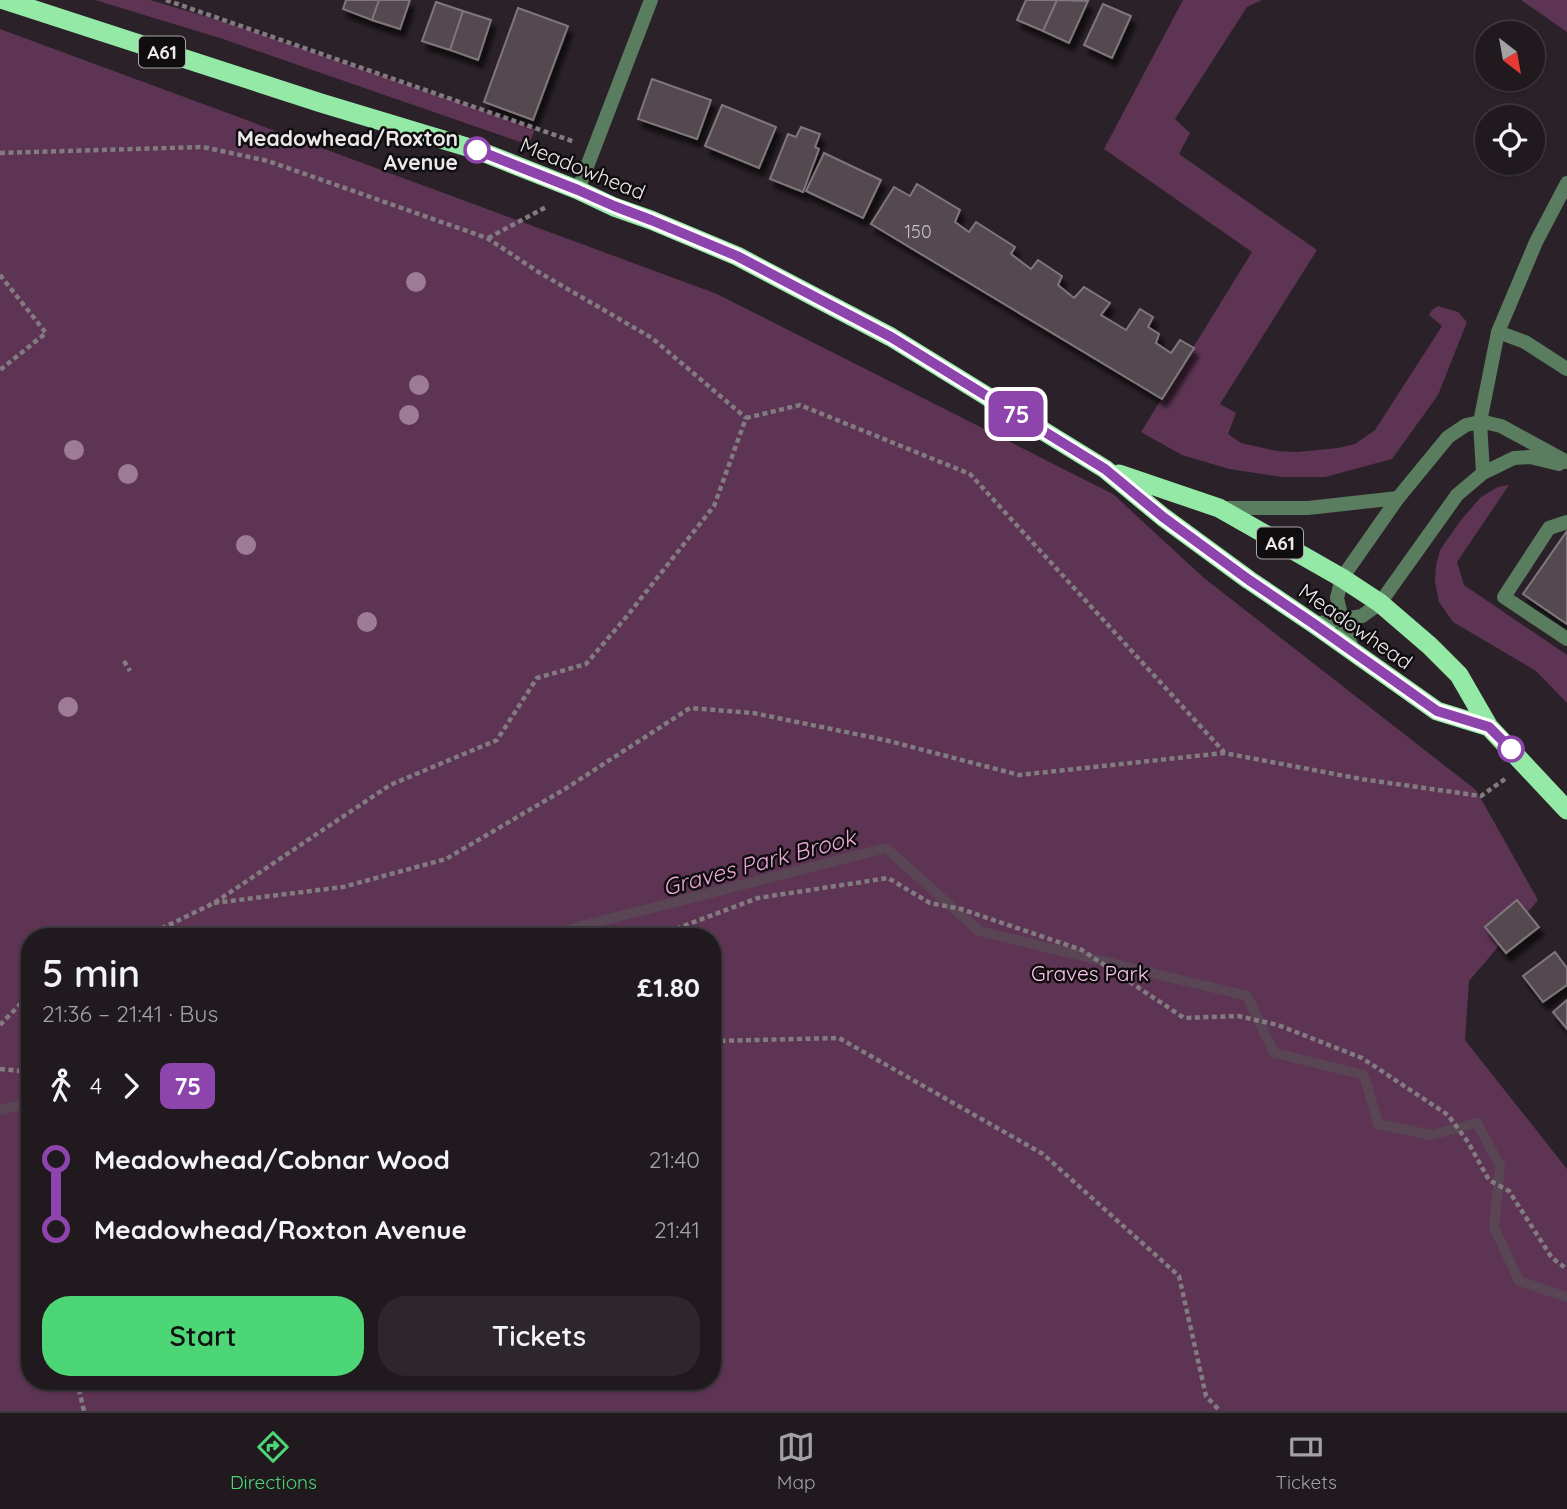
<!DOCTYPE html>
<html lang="en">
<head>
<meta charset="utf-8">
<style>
	:root { --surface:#201a1e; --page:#2d272b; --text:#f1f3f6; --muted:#a2a1a4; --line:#3d383c; --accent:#4dd676 }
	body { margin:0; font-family:Quicksand,sans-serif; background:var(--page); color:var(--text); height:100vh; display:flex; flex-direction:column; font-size:26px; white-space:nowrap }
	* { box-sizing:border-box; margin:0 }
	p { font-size:23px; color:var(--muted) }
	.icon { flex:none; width:38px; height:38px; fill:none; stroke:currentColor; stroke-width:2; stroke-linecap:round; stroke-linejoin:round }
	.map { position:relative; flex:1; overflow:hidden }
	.details { position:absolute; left:21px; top:928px; width:700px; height:462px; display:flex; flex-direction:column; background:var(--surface); border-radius:28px; box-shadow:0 2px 5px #0004,0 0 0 2px var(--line) }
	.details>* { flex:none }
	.badge { padding:0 14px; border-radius:10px; font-size:24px; line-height:46px }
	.needle { width:46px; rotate:149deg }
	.controls { position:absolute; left:1475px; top:21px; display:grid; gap:14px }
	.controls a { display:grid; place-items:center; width:70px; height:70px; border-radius:50%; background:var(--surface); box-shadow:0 2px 5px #0004,0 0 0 2px var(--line); font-size:35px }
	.map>.badge { position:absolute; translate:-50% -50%; box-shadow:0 0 0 4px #fff }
	.legs { display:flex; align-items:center; gap:10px; height:77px; padding:0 21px; font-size:23px }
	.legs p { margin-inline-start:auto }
	.summary { display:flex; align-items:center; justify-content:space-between; height:119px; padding:0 21px }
	h1 { font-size:38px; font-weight:600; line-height:52px }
	.action { display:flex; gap:14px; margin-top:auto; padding:14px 21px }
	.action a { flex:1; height:80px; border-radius:28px; background:var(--accent); color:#111; font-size:28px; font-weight:600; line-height:80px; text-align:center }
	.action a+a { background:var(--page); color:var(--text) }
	ul { padding:0 21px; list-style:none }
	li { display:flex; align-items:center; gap:24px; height:70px; font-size:26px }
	li i { display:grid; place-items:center; width:10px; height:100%; margin:0 9px; background:currentColor }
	li i::after { content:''; width:18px; height:18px; margin:-9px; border:5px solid; border-radius:50%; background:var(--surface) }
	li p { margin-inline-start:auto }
	li:first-child i { background:linear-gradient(#0000 50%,currentColor 0) }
	li:last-child i { background:linear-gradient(currentColor 50%,#0000 0) }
	.menu { display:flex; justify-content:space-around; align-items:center; height:98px; border-top:2px solid var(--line); background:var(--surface); font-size:19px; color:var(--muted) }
	.menu a { display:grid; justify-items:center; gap:4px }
	.menu .active { color:var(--accent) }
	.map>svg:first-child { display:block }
	.green { fill:#5d3453; fill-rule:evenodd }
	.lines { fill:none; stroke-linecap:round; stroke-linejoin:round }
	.stream { stroke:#5a4555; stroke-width:10 }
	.building { fill:#52494f; stroke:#80777d; stroke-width:2; filter:url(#shadow) }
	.path { stroke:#827b80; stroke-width:4.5; stroke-dasharray:5 3.5; stroke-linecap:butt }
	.service { stroke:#5a7d60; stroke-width:14 }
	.minor { stroke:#5a7d60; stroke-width:14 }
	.trunk { stroke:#94e9a6; stroke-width:19 }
	.tree { fill:#9e7b94 }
	.line-1-casing { stroke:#fff; stroke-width:16 }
	.line-1 { stroke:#8e44ad; stroke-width:10 }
	.stop-1-dot { fill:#fff; stroke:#8e44ad; stroke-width:3.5 }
	.labels { text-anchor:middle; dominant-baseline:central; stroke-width:5; stroke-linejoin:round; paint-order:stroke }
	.number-label { font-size:18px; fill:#c6c0c4 }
	.shield { fill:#100d0f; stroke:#aaa6a9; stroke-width:2 }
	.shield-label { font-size:19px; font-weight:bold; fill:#ece7eb }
	.stop-label { font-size:21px; font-weight:bold; fill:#ece7eb; stroke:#100d0f; text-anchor:end }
	.street-label { font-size:21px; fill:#ece7eb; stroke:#100d0f }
	.park-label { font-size:21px; fill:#fdc4ed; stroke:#100d0f }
	.water-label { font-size:23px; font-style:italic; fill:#eea8db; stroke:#100d0f }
</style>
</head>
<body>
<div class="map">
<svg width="1567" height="1411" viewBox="0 0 1567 1411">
	<defs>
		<filter id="shadow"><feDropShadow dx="4.5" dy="8" stdDeviation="2" flood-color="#0009"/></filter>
	</defs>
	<rect width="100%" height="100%" fill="#2a2228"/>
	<!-- green -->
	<path class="green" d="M95 0H150L228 23 535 129 529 145 223 39Z
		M1183 0H1262L1247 7 1175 119 1190 133 1179 154 1317 250 1220 404 1236 413 1228 434 1241 443 1277 451 1297 452 1338 448 1355 444 1375 430 1442 326 1429 315 1432 310 1438 306 1458 312 1467 322 1438 395 1392 459 1325 477H1282L1229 469 1182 455 1141 432 1252 252 1104 149Z
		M1521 0H1567V32Z
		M0 29 717 294 1113 494 1204 578 1476 790 1538 900 1469 981 1465 1040 1567 1169V1411H0ZM30 936H712V1381H30Z
		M1509 485 1457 562 1464 585 1567 655V703L1536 671 1453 622 1439 602 1435 582 1436 566 1440 550 1461 520 1481 497 1498 487Z"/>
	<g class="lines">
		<!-- stream -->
		<path class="stream" d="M556 936 562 931 886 848 979 931 1247 996 1274 1053 1364 1075 1378 1124 1431 1135 1477 1123 1500 1166 1494 1227 1519 1281 1567 1297
			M0 1110 30 1103"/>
	</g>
	<!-- building -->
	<path class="building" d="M346 0H379L372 20 343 9Z
		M379 0H410L400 29 372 20Z
		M1026 0H1057L1043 31 1017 20Z
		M1057 0 1088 1 1069 43 1043 31Z
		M436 2 463 11 450 50 422 41Z
		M1103 4 1131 16 1112 58 1084 45Z
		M518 8 568 26 533 120 484 102Z
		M463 11 491 20 478 60 450 50Z
		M652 79 711 100 697 139 638 119Z
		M722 105 776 127 759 168 705 146Z
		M801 127 820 134 815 147 819 149 803 192 770 179 788 134 796 137Z
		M824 153 881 180 863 218 806 191Z
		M917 184 960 210 955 222 969 232 976 222 1015 247 1011 254 1031 269 1038 260 1062 276 1058 285 1074 298 1084 287 1110 303 1101 315 1126 330 1140 309 1153 317 1148 327 1159 334 1156 343 1171 353 1180 340 1194 348 1162 399 871 224 894 187 910 196Z
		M1567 531V624L1523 594Z
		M1517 900 1539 927 1506 953 1485 927Z
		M1555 952 1567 968V985L1543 1002 1523 976Z
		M1567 1000V1029L1553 1012Z"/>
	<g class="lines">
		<!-- path -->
		<path class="path" d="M166 0 575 142
			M0 153 203 147 268 161 487 238 540 273 652 338 746 418
			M488 238 548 206
			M0 275 46 333 0 370
			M746 418 800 405 970 474 1224 752
			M124 661 130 671
			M214 903 343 887 446 859 565 789 690 708 753 713 885 740 1019 775 1224 753 1361 779 1481 796 1505 779
			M146 936 214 903 390 785 497 740 537 678 586 664 627 616 714 506 746 418
			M634 936 673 930 758 898 888 878 930 903 961 909 1082 950 1184 1018 1238 1016 1278 1025 1362 1058 1448 1115 1468 1142 1489 1180 1509 1191 1552 1258 1567 1269
			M0 1025 30 994
			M712 1041 839 1038 1043 1154 1179 1276 1206 1396 1220 1411
			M0 1069 30 1072
			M77 1381 84 1411"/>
		<!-- service -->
		<path class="service" d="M1498 332 1525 342 1567 369
			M1483 473 1480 422 1498 332 1536 242 1567 183
			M1221 508H1308L1398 498
			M1567 522 1549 528 1504 597 1567 639
			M1314 624 1362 616 1380 603 1457 495 1483 473 1514 458 1530 457 1559 464
			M1353 651 1342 619 1337 598 1342 578 1398 498 1448 437 1466 425 1480 422 1488 423 1501 426 1567 462"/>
		<!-- minor -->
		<path class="minor" d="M578 190 651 0"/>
		<!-- trunk -->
		<path class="trunk" d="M4 0 321 103 477 150 578 190 614 207 651 220 737 256 891 337 1105 469 1163 517 1249 580 1314 624 1437 711 1489 727
			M1119 474 1219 508 1342 578 1380 603 1430 646 1459 675 1489 727 1567 810"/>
	</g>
	<!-- trees -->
	<g class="tree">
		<circle cx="416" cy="282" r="10"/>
		<circle cx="419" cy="385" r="10"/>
		<circle cx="409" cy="415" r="10"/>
		<circle cx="74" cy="450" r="10"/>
		<circle cx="128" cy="474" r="10"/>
		<circle cx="246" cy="545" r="10"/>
		<circle cx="367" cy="622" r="10"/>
		<circle cx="68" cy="707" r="10"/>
	</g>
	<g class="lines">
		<defs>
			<path id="line-1" d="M477 150 578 190 614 206 651 220 737 256 891 337 1105 469 1163 517 1249 580 1314 624 1437 711 1489 727 1511 749"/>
		</defs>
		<!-- line-1 casing -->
		<use href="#line-1" class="line-1-casing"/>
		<!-- line-1 -->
		<use href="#line-1" class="line-1"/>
	</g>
	<!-- markers -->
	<g class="stop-1-dot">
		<circle cx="477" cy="150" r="12"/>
		<circle cx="1511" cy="749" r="12"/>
	</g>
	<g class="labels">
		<!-- number labels -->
		<g class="number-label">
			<text x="918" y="231">150</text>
		</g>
		<!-- shield labels -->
		<g class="shield">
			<rect x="139" y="36.5" width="46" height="31" rx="5"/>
			<rect x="1257" y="527.5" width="46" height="31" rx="5"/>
		</g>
		<g class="shield-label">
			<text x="162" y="52">A61</text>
			<text x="1280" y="543">A61</text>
		</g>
		<!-- stop labels -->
		<g class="stop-label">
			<text x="458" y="138">Meadowhead/Roxton<tspan x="458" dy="24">Avenue</tspan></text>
		</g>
		<!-- street labels -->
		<g class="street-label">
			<text transform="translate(583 168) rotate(22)">Meadowhead</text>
			<text transform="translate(1356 626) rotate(35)">Meadowhead</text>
		</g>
		<!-- park labels -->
		<g class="park-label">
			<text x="1090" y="973">Graves Park</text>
		</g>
		<!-- water labels -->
		<g class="water-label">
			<text transform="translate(759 862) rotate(-15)">Graves Park Brook</text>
		</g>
	</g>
</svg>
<div class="controls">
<a><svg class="needle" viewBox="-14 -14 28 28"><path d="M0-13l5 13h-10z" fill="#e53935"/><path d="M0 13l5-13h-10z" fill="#a2a1a4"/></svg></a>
<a><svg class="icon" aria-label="locate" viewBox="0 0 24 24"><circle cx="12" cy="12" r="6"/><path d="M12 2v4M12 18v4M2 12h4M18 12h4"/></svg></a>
</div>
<b class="badge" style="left:1016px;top:414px;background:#8e44ad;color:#fff">75</b>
<section class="details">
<div class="summary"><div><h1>5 min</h1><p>21:36 – 21:41 · Bus</p></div><b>£1.80</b></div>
<div class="legs"><svg class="icon" aria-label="walk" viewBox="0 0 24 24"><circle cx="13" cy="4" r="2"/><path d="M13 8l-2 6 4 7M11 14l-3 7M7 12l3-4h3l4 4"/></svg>4<svg class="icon" aria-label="forward" viewBox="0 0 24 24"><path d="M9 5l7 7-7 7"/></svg><b class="badge" style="background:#8e44ad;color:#fff">75</b></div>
<ul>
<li><i style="color:#8e44ad"></i><b>Meadowhead/Cobnar Wood</b><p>21:40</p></li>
<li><i style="color:#8e44ad"></i><b>Meadowhead/Roxton Avenue</b><p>21:41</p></li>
</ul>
<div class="action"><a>Start</a><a>Tickets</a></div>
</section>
</div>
<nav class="menu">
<a class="active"><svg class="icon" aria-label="directions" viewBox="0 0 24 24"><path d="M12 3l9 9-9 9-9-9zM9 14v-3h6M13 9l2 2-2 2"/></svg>Directions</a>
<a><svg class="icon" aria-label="map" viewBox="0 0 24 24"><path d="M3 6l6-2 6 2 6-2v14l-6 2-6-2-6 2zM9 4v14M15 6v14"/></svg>Map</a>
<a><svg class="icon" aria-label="tickets" viewBox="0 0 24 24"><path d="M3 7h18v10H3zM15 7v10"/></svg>Tickets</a>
</nav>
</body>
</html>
